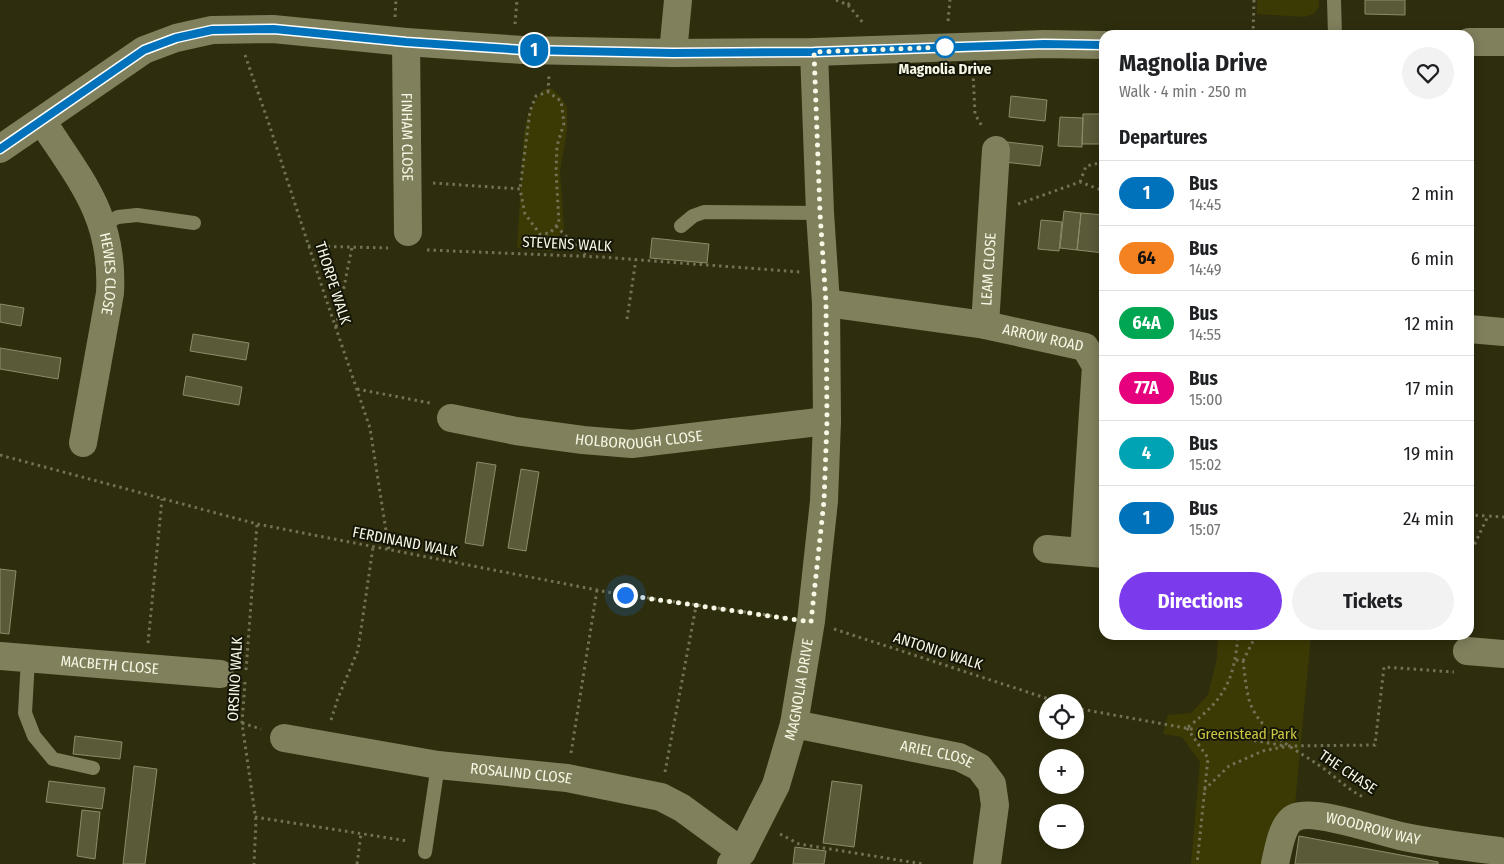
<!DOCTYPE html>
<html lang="en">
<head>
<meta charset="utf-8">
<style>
	:root { --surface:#fff; --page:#f2f2f2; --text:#202124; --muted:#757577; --line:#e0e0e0; --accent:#7c3aed }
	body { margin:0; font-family:"Fira Sans Condensed",sans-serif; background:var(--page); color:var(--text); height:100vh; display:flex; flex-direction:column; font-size:19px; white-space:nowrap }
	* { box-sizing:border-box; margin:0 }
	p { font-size:16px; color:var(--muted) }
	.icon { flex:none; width:28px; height:28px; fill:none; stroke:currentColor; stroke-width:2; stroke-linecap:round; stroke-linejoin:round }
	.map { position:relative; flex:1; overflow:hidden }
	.side { position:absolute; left:1099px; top:30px; width:375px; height:610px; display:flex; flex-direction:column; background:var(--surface); border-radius:15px; box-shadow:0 2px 12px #0003 }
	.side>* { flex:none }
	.badge { padding:0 10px; border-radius:16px; font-size:18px; line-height:32px }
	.buttons { position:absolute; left:1039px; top:694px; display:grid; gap:10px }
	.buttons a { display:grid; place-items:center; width:45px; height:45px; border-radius:50%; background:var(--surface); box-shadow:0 2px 12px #0003; font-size:25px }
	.you { position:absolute; width:25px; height:25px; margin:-12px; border:4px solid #fff; border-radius:50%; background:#1a73e8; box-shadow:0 0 0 8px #1a73e833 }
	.map>.badge { position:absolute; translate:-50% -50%; box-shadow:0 0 0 2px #fff }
	h2 { padding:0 20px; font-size:19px; line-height:45px }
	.round { display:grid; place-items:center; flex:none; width:52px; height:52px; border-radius:26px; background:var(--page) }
	.summary { display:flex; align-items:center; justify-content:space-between; height:85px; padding:0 20px }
	h1 { font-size:24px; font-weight:700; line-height:38px }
	.primary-button { display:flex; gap:10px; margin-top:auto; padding:10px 20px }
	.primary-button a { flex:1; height:58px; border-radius:30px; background:var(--accent); color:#fff; font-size:20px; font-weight:700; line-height:58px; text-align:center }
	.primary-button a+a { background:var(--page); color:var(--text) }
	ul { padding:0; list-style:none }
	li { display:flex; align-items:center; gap:15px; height:65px; padding:0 20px; border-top:1px solid var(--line) }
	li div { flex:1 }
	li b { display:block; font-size:19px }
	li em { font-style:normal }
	li .badge { min-width:55px; font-weight:700; text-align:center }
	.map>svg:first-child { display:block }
	.green { fill:#3c3a04 }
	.building { fill:#5a5a39; stroke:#8c8c69 }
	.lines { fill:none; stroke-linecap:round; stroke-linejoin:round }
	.path { stroke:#727256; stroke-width:3; stroke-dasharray:2.5 4; stroke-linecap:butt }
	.service { stroke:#80805d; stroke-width:14 }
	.minor { stroke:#80805d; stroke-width:28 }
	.tertiary { stroke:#80805d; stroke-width:28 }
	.line-casing { stroke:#fff; stroke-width:11 }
	.line { stroke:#0072bc; stroke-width:8 }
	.walk { stroke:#f6f7e4; stroke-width:5; stroke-dasharray:0 9 }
	.stop-dot { fill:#fff; stroke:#0072bc; stroke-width:2.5 }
	.labels { text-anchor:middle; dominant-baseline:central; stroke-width:4; stroke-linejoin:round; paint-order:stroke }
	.stop-label { font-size:15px; font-weight:bold; fill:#f6f7e4; stroke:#151508 }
	.street-label { font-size:15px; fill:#f6f7e4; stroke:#151508 }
	.park-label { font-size:15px; fill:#cac641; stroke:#151508 }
</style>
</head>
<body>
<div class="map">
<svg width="1504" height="864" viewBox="0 0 1504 864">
	<rect width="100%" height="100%" fill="#2e2d0d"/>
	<!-- green -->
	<path class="green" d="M1257 0H1319V6L1314 14 1304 17 1257 14Z
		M551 88 561 97 567 107V130L560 171 564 228 559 236 554 239 553 251 517 248 524 134 528 114 542 90Z
		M1218 635H1311L1294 815 1284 864H1191L1200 762 1182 737 1163 734 1168 715 1191 713 1208 695 1217 658Z"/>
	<!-- building -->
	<path class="building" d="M1365 0H1405V15L1365 14Z
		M1011 96 1047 100 1045 121 1009 117Z
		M1083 114H1104V144H1082Z
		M1060 117 1083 118 1082 147 1058 146Z
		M1006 142 1043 146 1040 166 1004 162Z
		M1064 211 1081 213 1077 250 1060 248Z
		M1081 213 1104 215V253L1077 250Z
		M1041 220 1062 222 1059 251 1038 249Z
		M652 238 709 244 707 263 650 258Z
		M0 304 24 308 21 326 0 322Z
		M193 334 249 343 246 360 190 351Z
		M0 348 61 358 58 379 0 369Z
		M186 376 242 387 239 405 183 395Z
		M477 462 496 465 483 546 465 543Z
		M521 469 539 472 526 551 508 548Z
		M0 569 16 571 9 634 0 633Z
		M75 736 122 742 120 759 73 754Z
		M134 766 157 769 145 864H123Z
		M49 781 105 788 102 809 46 802Z
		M832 781 862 785 854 847 823 843Z
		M82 810 100 812 95 859 77 856Z
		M1299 836 1438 862V864H1295Z
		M795 847 826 851 824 864H793Z"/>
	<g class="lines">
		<!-- path -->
		<path class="path" d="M836 0 848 5 852 0
			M848 5 864 24
			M395 17 396 0
			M948 21 950 0
			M515 24 517 0
			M1253 35 1254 0
			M245 55 270 127 326 299 370 428 389 550
			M973 72 975 114 983 128
			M548 92 549 75
			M1080 182 1086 166 1104 162
			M433 183 520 189 525 214 540 234 550 233 559 223 556 171 557 146 564 123 561 101 548 92 536 96 530 111 520 189
			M1018 204 1080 182 1104 191
			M556 226 586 256
			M308 246 388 248
			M427 250 601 257 800 272
			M627 319 636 259
			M336 327 352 247
			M357 389 430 403
			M0 455 257 524 607 592 787 618
			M1469 515 1488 516
			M1469 556 1488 516 1504 517
			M834 629 1058 702
			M148 643 162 499
			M1236 660 1243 661C1245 675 1246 690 1250 703 1262 734 1294 748 1320 766 1335 776 1347 789 1363 797
			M1243 661 1256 635
			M246 670 257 524
			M245 682 242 723 256 821 254 864
			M1075 708 1285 746
			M331 720 338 698 358 650 373 547
			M242 723 261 729
			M1188 727C1224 699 1234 682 1238 635
			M1187 728 1208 758 1197 864
			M571 753 597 590
			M665 772 696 606
			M1204 790 1229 766 1263 751 1288 746 1375 745 1384 667 1454 672
			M255 817 408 841
			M780 834 799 844 923 864
			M357 864 361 834"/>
		<!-- service -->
		<path class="service" d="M1334 0 1335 35
			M103 224 118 217 137 215 194 223
			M681 226 693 216 704 212 820 213
			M28 659 25 713 34 736 53 759 93 768
			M425 852 438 765"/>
		<!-- minor -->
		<g class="minor">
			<path id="s1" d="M406 42 408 232"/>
			<path d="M673 53 678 0"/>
			<path id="s2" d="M42 121C81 181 114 217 110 293L83 443"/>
			<path id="s3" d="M826 303 985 325 1085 347 1096 366 1084 552"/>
			<path id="s4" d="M985 325 996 150"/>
			<path d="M1469 329 1504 332"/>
			<path id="s5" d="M451 418 516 431 583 440 632 444 827 421"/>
			<path d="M1047 549 1104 554"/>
			<path d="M1467 651 1504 654"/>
			<path id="s6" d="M0 656 220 674"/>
			<path id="s7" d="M794 724 959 757 979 767 992 784 995 805 987 864"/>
			<path id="s8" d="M284 738 438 765 567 778 661 797 682 808 742 852"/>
			<path id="s9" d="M731 864 742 852 776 785 794 724 811 621 824 501 827 421 826 303 820 213 814 52"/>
			<path id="s10" d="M1275 864C1278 851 1282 822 1296 817 1315 809 1378 831 1400 836 1433 843 1466 847 1499 851L1504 853"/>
		</g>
		<!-- tertiary -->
		<path class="tertiary" d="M1469 42H1504
			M0 149 144 50 176 38 212 30 273 29 406 42 523 50 673 53 814 52 1044 44 1104 45"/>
	</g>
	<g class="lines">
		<defs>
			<path id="line" d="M0 149 144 50 176 38 212 30 274 29 406 42 523 50 673 53 814 52 1044 44 1104 45"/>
		</defs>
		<!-- line casing -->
		<use href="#line" class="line-casing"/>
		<!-- line -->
		<use href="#line" class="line"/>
		<!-- walk -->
		<path class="walk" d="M625 595 811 622 824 501 827 421 826 303 820 213 814 52 949 47H945"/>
	</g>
	<!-- markers -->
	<circle class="stop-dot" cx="945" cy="47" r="10"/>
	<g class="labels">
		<!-- stop labels -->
		<g class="stop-label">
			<text x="945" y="69">Magnolia Drive</text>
		</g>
		<!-- street labels -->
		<g class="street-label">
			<text stroke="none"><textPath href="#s1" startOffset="95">FINHAM CLOSE</textPath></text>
			<text transform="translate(567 244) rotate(3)">STEVENS WALK</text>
			<text stroke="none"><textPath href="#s4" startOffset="56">LEAM CLOSE</textPath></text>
			<text stroke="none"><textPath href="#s2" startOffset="170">HEWES CLOSE</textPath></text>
			<text transform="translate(333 283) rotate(72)">THORPE WALK</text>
			<text stroke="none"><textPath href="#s3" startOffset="220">ARROW ROAD</textPath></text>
			<text stroke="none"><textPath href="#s5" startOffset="190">HOLBOROUGH CLOSE</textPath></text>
			<text transform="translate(405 542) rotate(11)">FERDINAND WALK</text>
			<text transform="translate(938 651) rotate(18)">ANTONIO WALK</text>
			<text stroke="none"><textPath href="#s6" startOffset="110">MACBETH CLOSE</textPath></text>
			<text transform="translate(235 679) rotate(-87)">ORSINO WALK</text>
			<text stroke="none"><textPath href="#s9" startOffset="190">MAGNOLIA DRIVE</textPath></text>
			<text stroke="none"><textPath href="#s7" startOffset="146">ARIEL CLOSE</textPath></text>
			<text transform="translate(1348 772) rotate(34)">THE CHASE</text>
			<text stroke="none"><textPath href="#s8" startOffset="240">ROSALIND CLOSE</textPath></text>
			<text stroke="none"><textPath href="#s10" startOffset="132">WOODROW WAY</textPath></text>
		</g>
		<!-- park labels -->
		<g class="park-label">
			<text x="1247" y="734">Greenstead Park</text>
		</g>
	</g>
</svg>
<div class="buttons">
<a><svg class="icon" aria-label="locate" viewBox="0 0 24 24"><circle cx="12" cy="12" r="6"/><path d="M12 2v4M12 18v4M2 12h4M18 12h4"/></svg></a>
<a>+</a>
<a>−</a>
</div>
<div class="you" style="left:625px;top:595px"></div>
<b class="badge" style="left:534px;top:50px;background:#0072bc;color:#fff">1</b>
<section class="side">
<div class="summary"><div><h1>Magnolia Drive</h1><p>Walk · 4 min · 250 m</p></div><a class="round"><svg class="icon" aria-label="heart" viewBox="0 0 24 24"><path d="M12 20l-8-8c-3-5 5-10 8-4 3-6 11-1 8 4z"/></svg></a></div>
<h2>Departures</h2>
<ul>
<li><span class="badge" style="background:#0072bc;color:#fff">1</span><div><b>Bus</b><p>14:45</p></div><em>2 min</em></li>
<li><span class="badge" style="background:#f58220;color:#111">64</span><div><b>Bus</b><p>14:49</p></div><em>6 min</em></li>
<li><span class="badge" style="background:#00a651;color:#fff">64A</span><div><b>Bus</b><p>14:55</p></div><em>12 min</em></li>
<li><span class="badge" style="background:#e6007e;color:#fff">77A</span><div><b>Bus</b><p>15:00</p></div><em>17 min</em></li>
<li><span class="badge" style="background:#00a3b4;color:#fff">4</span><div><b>Bus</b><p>15:02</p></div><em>19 min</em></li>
<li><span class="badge" style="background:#0072bc;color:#fff">1</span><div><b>Bus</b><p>15:07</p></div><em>24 min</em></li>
</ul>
<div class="primary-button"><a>Directions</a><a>Tickets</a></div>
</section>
</div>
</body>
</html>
